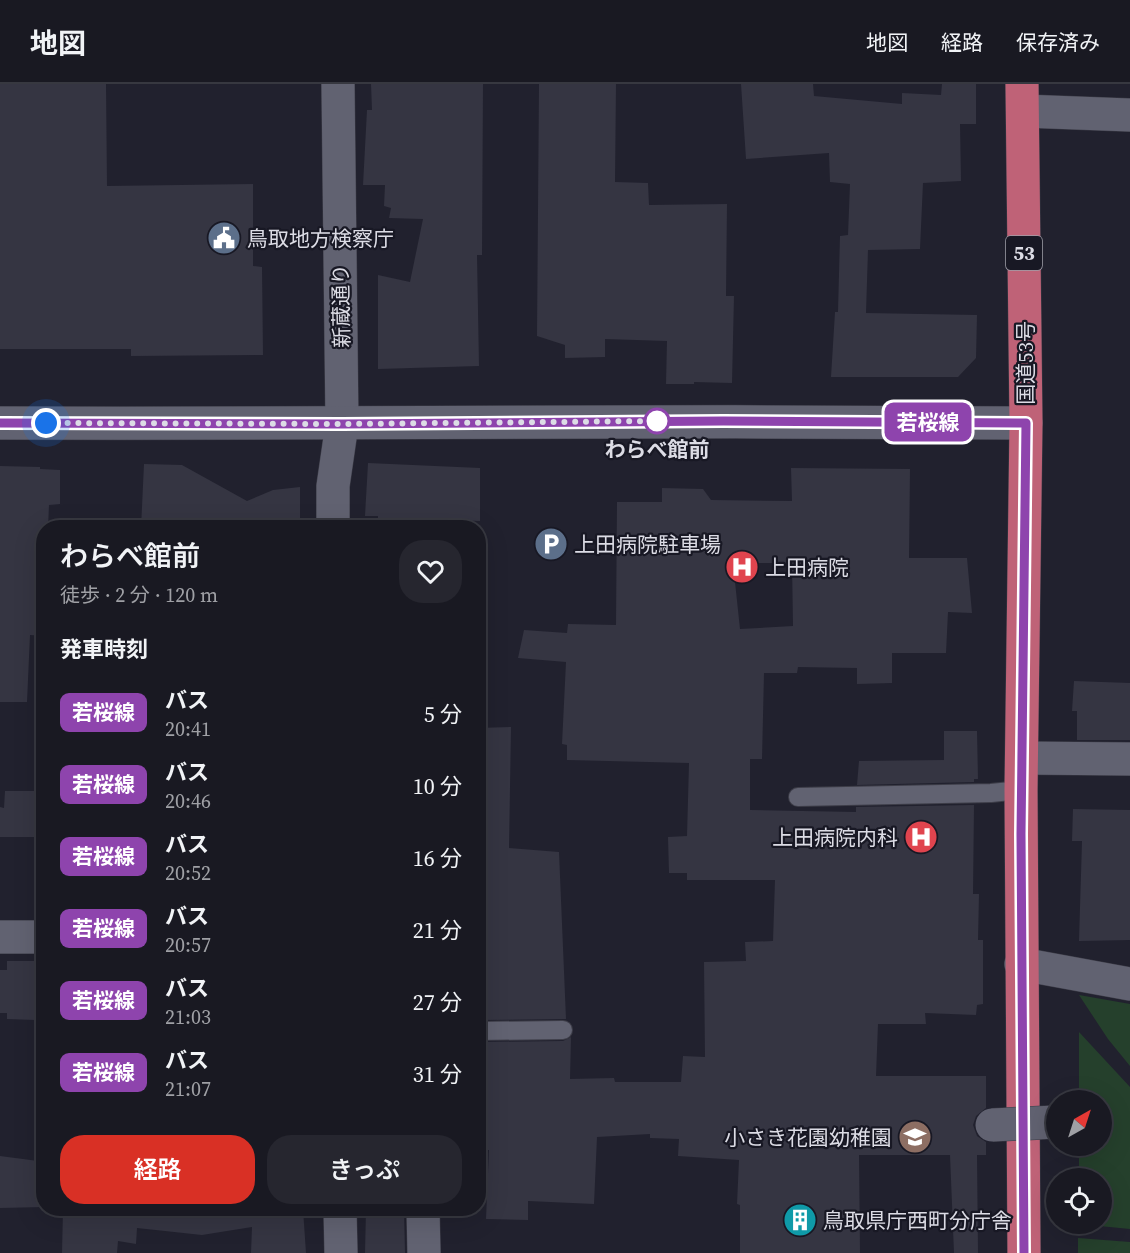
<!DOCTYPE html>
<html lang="ja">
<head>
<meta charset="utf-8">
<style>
	:root { --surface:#191922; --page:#26262f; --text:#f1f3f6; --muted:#9fa0a5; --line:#373840; --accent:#d93025 }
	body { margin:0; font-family:"Source Serif 4","Noto Sans JP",serif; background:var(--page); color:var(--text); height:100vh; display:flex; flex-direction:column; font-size:22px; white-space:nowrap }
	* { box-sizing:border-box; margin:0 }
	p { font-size:20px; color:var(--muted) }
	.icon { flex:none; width:33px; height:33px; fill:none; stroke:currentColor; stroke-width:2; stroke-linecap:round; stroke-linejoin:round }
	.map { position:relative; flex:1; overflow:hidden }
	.sheet { position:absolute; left:36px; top:436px; width:450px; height:696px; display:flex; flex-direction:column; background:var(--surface); border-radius:24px; box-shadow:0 6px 24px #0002,0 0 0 2px var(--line) }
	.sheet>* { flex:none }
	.badge { padding:0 12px; border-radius:9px; font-size:21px; line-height:39px }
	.needle { width:39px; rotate:39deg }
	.buttons { position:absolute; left:1046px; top:1006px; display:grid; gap:12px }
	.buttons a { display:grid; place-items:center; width:66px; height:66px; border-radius:50%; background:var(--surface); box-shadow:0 6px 24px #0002,0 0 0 2px var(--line); font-size:30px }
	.you { position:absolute; width:30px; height:30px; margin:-15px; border:4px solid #fff; border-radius:50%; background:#1a73e8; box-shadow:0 0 0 9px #1a73e833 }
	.map>.badge { position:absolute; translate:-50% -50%; box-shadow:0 0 0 3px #fff }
	h2 { padding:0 24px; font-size:22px; line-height:54px }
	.round { display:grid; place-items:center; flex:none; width:63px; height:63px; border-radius:24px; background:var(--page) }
	.overview { display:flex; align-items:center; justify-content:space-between; height:102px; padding:0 24px }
	h1 { font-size:28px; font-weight:600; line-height:45px }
	.action { display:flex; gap:12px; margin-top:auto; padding:12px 24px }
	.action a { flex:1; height:69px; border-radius:24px; background:var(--accent); color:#fff; font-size:24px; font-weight:600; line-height:69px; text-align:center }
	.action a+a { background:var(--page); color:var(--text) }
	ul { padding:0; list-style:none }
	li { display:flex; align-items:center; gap:18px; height:72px; padding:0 24px }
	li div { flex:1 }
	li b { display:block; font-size:22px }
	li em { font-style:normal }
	li .badge { min-width:66px; font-weight:700; text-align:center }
	header { display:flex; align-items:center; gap:36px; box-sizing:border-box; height:84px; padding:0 30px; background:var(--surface); border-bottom:2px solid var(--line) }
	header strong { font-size:28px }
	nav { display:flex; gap:33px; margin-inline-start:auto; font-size:21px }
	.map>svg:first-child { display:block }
	.green { fill:#25402c }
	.building { fill:#353542; fill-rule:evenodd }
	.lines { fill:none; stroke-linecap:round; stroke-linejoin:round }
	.lane-casing { stroke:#3d3d48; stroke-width:20 }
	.street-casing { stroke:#3d3d48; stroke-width:34 }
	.secondary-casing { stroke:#3d3d48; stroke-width:34 }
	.highway-casing { stroke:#3d3d48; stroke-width:34 }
	.path { stroke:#7e7e89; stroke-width:4; stroke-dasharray:6 3; stroke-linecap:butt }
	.lane { stroke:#616271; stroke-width:18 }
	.street { stroke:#616271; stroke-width:33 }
	.secondary { stroke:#616271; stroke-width:33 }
	.highway { stroke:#bf6277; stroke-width:33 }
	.street-bridge-casing { stroke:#3d3d48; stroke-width:34; stroke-linecap:butt }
	.street-bridge { stroke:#616271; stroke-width:33 }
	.line-casing { stroke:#fff; stroke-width:14 }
	.line { stroke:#8e44ad; stroke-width:9 }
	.walk { stroke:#dcdce5; stroke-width:6; stroke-dasharray:0 10.8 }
	.stop-dot { fill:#fff; stroke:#8e44ad; stroke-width:3 }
	.labels { text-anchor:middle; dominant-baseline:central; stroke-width:4.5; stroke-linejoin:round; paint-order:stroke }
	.shield { fill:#181824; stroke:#a1a1ab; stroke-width:1.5 }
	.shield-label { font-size:20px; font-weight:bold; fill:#dcdce5 }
	.poi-label { font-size:21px; fill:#dcdce5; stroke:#181824; text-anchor:start }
	.street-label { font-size:21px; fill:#dcdce5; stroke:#181824 }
	.stop-label { font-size:21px; font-weight:bold; fill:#dcdce5; stroke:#181824 }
</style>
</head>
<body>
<header>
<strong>地図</strong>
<nav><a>地図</a><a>経路</a><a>保存済み</a></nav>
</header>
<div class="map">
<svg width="1130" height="1169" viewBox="0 0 1130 1169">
	<rect width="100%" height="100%" fill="#21212e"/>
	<!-- green -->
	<path class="green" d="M1079 911 1130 920V982L1108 955Z
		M1079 948 1130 1003V1145L1079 1140H1101V1095H1079V1062H1101V1017H1079Z
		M1078 1154 1130 1158V1169H1078Z"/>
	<!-- building -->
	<path class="building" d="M0 0H106L107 102 253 100V182L262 183 263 271 131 272V265H0Z
		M371 0H483L482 171H477L479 282 378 285V191L410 198 423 135 389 134 391 124 384 122 385 101H363L367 26H372Z
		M539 0H616L615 98 648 99 649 121 727 120 726 212H734L732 299 694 298V300H666L667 257 605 255V273L565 274V261L537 252Z
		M741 0H813L814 12 902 20V9L941 11 942 0H976V40H960L961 97 923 99 920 165 868 166 866 229 977 231 976 274 958 293H831L835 228H838L840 152 848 151 850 100 830 98 829 69 746 75Z
		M368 379 480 384V437L427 435V444H378V432H365Z
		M144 380 182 381 247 417 273 406 300 403V444H141Z
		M0 382 40 383V385L60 386V420L49 421 48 444H44V552L30 551 27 618H0Z
		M791 384 910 385 909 474H967L972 529 948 528 946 569H892V599L857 600V584L798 583 797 589H764L762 675H750V726L856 728V723L974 721 973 810H979L978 856H983V920L977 921 976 931 925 929 926 940H878L876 992H986V1024L976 1032 973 1041 977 1052 986 1058V1071H977L978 1169H954L950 1071H859L860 1169H740V1121L737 1120 739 1076 678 1072 679 1055 650 1054V1050L597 1053 594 1120 528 1117V1136L486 1135 489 1066 478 1067V958L563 957 571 953 570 995 614 994 615 998H681L683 972 705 973 704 878 746 877 745 858 773 857 775 796H687V789H669L668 753 687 752 689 679 567 676V661L562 660 566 578 518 574 524 546 567 549 568 540 616 541 617 418H662V404L703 405 711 416 792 417ZM733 479H792L793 542 740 545Z
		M1074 597 1130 599V656H1077V627H1072Z
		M511 643 509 764 559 768 566 935 478 936V782L481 747H478V644Z
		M944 647H977L978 695H974V698L857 701 859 677 944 676Z
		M5 707H44V753H0V723L4 724Z
		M1073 725 1130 726V856L1079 857 1082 757H1072Z
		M7 877H36L35 936 7 935V929H0V886H7Z
		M0 1072 38 1077 36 1090 44 1089V1123L0 1124Z
		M63 1125H303L306 1169H251L252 1143 202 1151 137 1144 136 1160 118 1157 117 1169H62Z
		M366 1125H404L405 1169H365Z"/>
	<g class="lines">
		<defs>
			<path id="lane" d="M798 713 991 709 1021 706
				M478 947 563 946"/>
			<path id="street" d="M333 444V402L342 340 338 0
				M1022 674 1130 675
				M0 853H44
				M1021 880 1130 900
				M340 1125 341 1169
				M423 1125 424 1169"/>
			<path id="secondary" d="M1023 27 1130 31
				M0 339C342 340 684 336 1026 339"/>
			<path id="highway" d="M1022 0 1026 339 1021 706 1024 1169"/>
		</defs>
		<!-- lane casing -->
		<use href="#lane" class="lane-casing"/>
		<!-- street casing -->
		<use href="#street" class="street-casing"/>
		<!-- secondary casing -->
		<use href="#secondary" class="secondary-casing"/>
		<!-- highway casing -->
		<use href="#highway" class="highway-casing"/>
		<!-- path -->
		<path class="path" d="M1077 1147H1080"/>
		<!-- lane -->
		<use href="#lane" class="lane"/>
		<!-- street -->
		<use href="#street" class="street"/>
		<!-- secondary -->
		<use href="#secondary" class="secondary"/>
		<!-- highway -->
		<use href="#highway" class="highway"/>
		<defs>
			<path id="street-bridge" d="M992 1041 1056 1038"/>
		</defs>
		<!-- street-bridge casing -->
		<use href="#street-bridge" class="street-bridge-casing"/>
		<!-- street-bridge -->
		<use href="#street-bridge" class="street-bridge"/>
	</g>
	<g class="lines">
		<defs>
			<path id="line" d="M0 339 342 340 723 337 1026 339 1021 750 1024 1169"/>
		</defs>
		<!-- line casing -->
		<use href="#line" class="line-casing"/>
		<!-- line -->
		<use href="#line" class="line"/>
		<!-- walk -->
		<path class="walk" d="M46 339 342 340 657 337"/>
	</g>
	<!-- icons -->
	<defs>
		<symbol id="civic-disc" viewBox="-11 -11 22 22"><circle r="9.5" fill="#5c6f8a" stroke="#181824"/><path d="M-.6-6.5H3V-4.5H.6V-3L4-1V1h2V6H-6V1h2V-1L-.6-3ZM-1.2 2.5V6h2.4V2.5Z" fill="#fff"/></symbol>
		<symbol id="parking-disc" viewBox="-11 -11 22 22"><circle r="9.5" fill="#5c6f8a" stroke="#181824"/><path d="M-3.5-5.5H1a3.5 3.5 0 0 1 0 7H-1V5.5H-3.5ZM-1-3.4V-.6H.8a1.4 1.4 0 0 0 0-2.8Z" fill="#fff"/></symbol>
		<symbol id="hospital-disc" viewBox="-11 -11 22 22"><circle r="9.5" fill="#e0444e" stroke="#181824"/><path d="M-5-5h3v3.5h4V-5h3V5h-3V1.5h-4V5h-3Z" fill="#fff"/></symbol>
		<symbol id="school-disc" viewBox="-11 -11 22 22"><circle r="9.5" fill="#8d6e63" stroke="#181824"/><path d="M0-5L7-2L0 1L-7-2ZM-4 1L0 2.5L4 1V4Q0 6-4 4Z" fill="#fff"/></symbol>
		<symbol id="building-disc" viewBox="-11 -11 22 22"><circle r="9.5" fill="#0f9aa8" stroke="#181824"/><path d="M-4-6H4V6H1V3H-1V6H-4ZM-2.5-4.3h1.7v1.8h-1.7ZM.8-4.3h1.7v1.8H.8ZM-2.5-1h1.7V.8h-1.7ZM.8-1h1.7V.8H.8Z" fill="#fff"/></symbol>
	</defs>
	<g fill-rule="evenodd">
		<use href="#civic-disc" x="205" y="135" width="38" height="38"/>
		<use href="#parking-disc" x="532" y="441" width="38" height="38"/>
		<use href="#hospital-disc" x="723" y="464" width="38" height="38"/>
		<use href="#hospital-disc" x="902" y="734" width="38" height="38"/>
		<use href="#school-disc" x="896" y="1034" width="38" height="38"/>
		<use href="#building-disc" x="781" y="1117" width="38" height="38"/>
	</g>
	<!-- markers -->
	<circle class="stop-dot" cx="657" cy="337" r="12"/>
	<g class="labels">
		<!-- shield labels -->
		<rect class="shield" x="1006" y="152" width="36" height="34" rx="4.5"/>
		<g class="shield-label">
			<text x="1024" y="169">53</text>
		</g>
		<!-- poi labels -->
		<g class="poi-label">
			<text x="247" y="154">鳥取地方検察庁</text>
			<text x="574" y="460">上田病院駐車場</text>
			<text x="765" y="483">上田病院</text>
			<text x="898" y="753" text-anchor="end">上田病院内科</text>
			<text x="892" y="1053" text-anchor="end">小さき花園幼稚園</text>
			<text x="823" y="1136">鳥取県庁西町分庁舎</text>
		</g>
		<!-- street labels -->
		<g class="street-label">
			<text transform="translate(341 222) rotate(-91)">新蔵通り</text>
			<text transform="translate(1025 279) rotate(-90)">国道53号</text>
		</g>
		<!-- stop labels -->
		<g class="stop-label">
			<text x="657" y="365">わらべ館前</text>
		</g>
	</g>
</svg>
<div class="buttons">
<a><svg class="needle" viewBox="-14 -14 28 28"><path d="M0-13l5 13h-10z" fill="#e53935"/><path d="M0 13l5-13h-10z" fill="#9fa0a5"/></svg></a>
<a><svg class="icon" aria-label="locate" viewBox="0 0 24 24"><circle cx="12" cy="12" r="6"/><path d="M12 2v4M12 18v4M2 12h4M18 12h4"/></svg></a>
</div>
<div class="you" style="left:46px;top:339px"></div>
<b class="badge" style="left:928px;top:338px;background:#8e44ad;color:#fff">若桜線</b>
<section class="sheet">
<div class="overview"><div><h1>わらべ館前</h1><p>徒歩 · 2 分 · 120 m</p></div><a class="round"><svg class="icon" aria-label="heart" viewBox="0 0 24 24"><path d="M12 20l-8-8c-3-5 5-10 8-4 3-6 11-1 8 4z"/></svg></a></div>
<h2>発車時刻</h2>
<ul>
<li><span class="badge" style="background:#8e44ad;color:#fff">若桜線</span><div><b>バス</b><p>20:41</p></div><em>5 分</em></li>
<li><span class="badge" style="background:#8e44ad;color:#fff">若桜線</span><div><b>バス</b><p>20:46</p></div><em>10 分</em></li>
<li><span class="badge" style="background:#8e44ad;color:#fff">若桜線</span><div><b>バス</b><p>20:52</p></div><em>16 分</em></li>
<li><span class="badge" style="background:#8e44ad;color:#fff">若桜線</span><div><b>バス</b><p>20:57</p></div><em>21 分</em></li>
<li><span class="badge" style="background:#8e44ad;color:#fff">若桜線</span><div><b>バス</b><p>21:03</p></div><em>27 分</em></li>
<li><span class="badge" style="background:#8e44ad;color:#fff">若桜線</span><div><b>バス</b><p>21:07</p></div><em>31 分</em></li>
</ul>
<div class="action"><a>経路</a><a>きっぷ</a></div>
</section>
</div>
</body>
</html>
